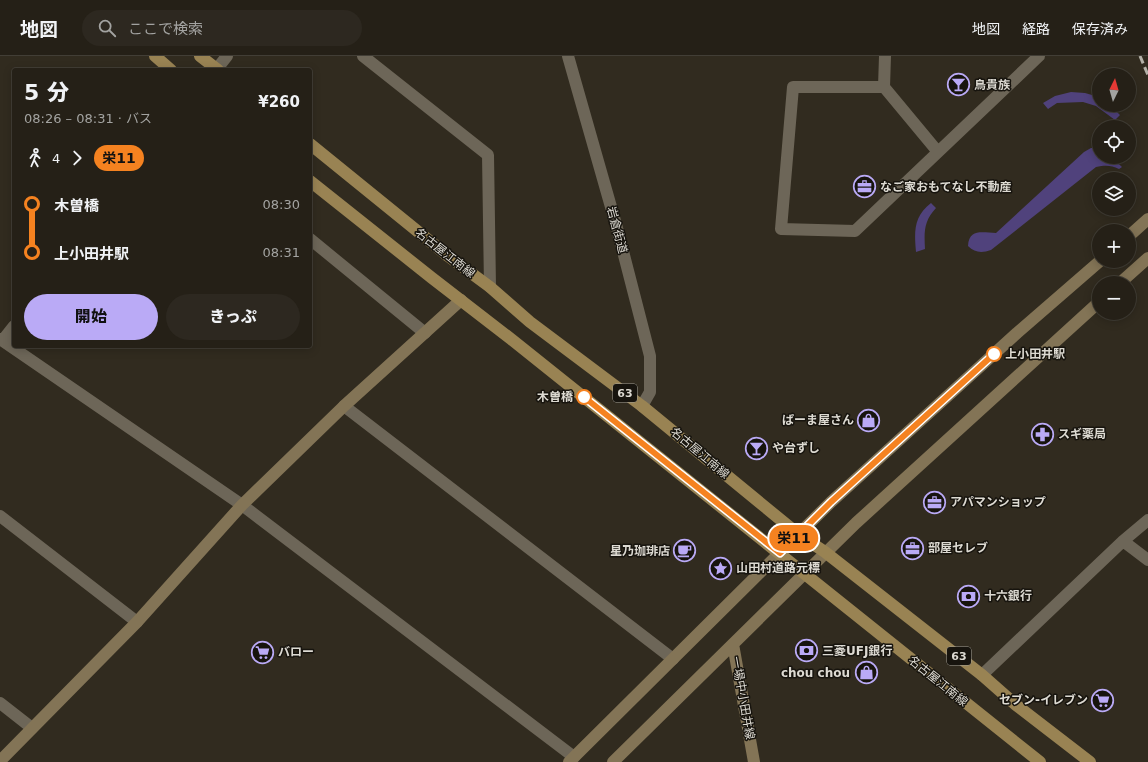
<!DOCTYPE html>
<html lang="ja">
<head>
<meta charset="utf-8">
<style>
	:root { --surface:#252017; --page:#2d2820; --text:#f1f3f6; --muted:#a3a3a1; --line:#423e36; --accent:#baaaf6 }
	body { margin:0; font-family:"DejaVu Sans","Noto Sans JP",sans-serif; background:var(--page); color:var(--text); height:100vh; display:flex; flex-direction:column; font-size:15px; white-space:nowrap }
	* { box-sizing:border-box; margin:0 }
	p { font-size:13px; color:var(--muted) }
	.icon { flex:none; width:22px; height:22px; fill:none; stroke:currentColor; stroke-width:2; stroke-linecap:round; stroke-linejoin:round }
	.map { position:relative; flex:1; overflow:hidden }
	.panel { position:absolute; left:12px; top:12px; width:300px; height:280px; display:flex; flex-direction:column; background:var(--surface); border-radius:4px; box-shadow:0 2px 10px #0003,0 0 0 1px var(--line) }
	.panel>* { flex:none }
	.badge { padding:0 8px; border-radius:13px; font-size:14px; line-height:26px }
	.needle { width:26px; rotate:5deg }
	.buttons { position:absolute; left:1092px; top:12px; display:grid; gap:8px }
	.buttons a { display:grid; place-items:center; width:44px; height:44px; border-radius:50%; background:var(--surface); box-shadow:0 2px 10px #0003,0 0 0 1px var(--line); font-size:20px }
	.map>.badge { position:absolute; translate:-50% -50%; box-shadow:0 0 0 2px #fff }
	.legs { display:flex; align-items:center; gap:6px; height:44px; padding:0 12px; font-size:13px }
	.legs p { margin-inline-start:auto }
	.summary { display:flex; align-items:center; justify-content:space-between; height:68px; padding:0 12px }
	h1 { font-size:22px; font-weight:800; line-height:30px }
	.primary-button { display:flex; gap:8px; margin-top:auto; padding:8px 12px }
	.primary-button a { flex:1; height:46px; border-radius:24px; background:var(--accent); color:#111; font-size:16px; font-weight:800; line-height:46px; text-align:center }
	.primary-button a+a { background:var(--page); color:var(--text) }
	ul { padding:0 12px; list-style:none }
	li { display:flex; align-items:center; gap:14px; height:48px; font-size:15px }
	li i { display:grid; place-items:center; width:6px; height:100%; margin:0 5px; background:currentColor }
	li i::after { content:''; width:10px; height:10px; margin:-5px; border:3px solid; border-radius:50%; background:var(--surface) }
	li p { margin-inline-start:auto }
	li:first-child i { background:linear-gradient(#0000 50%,currentColor 0) }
	li:last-child i { background:linear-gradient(currentColor 50%,#0000 0) }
	header { display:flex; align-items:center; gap:24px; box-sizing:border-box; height:56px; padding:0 20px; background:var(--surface); border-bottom:1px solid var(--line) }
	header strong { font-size:19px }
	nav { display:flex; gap:22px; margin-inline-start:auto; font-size:14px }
	.search { width:280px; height:36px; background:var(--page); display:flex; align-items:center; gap:10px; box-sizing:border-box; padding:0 14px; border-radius:22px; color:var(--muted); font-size:15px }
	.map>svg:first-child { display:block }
	.green { fill:#50427c }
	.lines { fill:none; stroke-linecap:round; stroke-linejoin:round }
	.street { stroke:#6d6658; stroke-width:12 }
	.secondary { stroke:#837456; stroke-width:12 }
	.primary { stroke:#998353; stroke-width:12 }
	.rail { stroke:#b4b1a8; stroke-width:3; stroke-dasharray:8 4; stroke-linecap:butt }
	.line-1-casing { stroke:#fff; stroke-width:9 }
	.line-1 { stroke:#f58220; stroke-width:6 }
	.stop-1-dot { fill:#fff; stroke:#f58220; stroke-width:2 }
	.labels { text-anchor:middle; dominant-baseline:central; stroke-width:3; stroke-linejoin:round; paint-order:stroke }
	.shield { fill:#17140e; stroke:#a29f97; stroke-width:1 }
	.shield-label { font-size:11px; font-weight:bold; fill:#dddad2 }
	.poi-label { font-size:12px; font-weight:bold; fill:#dddad2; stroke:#17140e; text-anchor:start }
	.street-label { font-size:12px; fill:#dddad2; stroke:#17140e }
	.stop-label { font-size:12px; font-weight:bold; fill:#dddad2; stroke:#17140e; text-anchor:start }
</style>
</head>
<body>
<header>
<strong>地図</strong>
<div class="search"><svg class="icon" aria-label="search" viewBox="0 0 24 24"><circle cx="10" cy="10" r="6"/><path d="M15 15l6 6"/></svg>ここで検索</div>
<nav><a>地図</a><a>経路</a><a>保存済み</a></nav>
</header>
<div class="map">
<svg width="1148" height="706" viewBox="0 0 1148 706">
	<rect width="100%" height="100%" fill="#312b1f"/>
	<!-- green -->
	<path class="green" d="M1071 36 1085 37 1099 41V49H1110L1120 59 1115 64 1096 50 1083 46 1057 47 1048 53 1043 47 1055 40Z
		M1091 92H1099V101H1111L1122 111 1119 113C1111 109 1105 109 1096 111L991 194C982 197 975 197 968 190 969 172 983 177 996 177L1084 96Z
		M931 147 936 152C924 165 924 175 925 193L916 196C914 175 914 160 931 147Z"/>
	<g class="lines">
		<!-- street -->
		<path class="street" d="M363 0 488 99 490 231
			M568 0 617 172 650 300V336L642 350
			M216 14 227 0
			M884 31 885 0
			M938 96 884 31H793L781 173 855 175 1039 0
			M310 183 425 277
			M0 283 242 449 574 701
			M3 284 14 270
			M344 350 673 603
			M0 460 137 566
			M1123 485 1148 504
			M982 619 1123 485 1148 464
			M0 647 32 672"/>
		<!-- secondary -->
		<path class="secondary" d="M1129 180 1148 163
			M1120 227 1148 202
			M733 588 754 706
			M0 705 137 566 242 449 344 350 461 244
			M569 706 831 446 1017 277 1100 205
			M613 706 856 467 1099 246"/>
		<!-- primary -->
		<path class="primary" d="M155 0 171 14
			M200 0 218 14
			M310 88 448 200 490 231 530 266 642 350 798 478 825 496 982 619 1016 649 1090 706
			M310 125 432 222 511 283 1040 706"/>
		<!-- rail -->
		<path class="rail" d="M1140 0 1148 19"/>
	</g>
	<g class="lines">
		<defs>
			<path id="line-1" d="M584 341 780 497 831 446 994 298"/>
		</defs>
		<!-- line-1 casing -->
		<use href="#line-1" class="line-1-casing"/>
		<!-- line-1 -->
		<use href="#line-1" class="line-1"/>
	</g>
	<!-- icons -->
	<defs>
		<symbol id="bar-ring" viewBox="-11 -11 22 22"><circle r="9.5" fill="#17140e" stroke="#baaaf6" stroke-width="1.5"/><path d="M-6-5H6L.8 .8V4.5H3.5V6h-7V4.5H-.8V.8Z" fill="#baaaf6"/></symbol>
		<symbol id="office-ring" viewBox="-11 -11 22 22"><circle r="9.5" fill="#17140e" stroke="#baaaf6" stroke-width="1.5"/><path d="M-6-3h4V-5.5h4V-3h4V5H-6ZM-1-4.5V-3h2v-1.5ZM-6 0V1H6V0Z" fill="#baaaf6"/></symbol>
		<symbol id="shop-ring" viewBox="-11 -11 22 22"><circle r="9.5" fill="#17140e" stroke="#baaaf6" stroke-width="1.5"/><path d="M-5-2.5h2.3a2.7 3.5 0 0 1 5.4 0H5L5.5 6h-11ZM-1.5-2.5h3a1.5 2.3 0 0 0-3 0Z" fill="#baaaf6"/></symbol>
		<symbol id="pharmacy-ring" viewBox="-11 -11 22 22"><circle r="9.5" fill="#17140e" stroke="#baaaf6" stroke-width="1.5"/><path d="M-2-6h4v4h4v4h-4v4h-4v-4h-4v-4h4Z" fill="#baaaf6"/></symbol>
		<symbol id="cafe-ring" viewBox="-11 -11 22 22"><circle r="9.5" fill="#17140e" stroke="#baaaf6" stroke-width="1.5"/><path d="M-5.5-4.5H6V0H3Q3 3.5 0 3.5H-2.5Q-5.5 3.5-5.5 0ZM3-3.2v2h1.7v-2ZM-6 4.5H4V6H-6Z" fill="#baaaf6"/></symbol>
		<symbol id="sight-ring" viewBox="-11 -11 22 22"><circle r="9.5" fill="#17140e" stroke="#baaaf6" stroke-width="1.5"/><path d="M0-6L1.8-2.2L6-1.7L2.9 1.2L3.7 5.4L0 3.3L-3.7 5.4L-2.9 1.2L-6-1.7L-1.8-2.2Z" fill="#baaaf6"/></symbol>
		<symbol id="bank-ring" viewBox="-11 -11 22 22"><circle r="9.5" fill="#17140e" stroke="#baaaf6" stroke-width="1.5"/><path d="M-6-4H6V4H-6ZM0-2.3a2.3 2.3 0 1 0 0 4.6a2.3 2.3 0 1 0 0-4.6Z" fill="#baaaf6"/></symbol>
		<symbol id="supermarket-ring" viewBox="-11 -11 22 22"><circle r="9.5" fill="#17140e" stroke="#baaaf6" stroke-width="1.5"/><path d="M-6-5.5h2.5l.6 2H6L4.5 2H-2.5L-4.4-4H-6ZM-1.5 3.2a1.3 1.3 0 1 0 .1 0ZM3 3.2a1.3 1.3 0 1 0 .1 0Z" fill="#baaaf6"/></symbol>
	</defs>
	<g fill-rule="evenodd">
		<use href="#bar-ring" x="946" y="16" width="25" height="25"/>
		<use href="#office-ring" x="852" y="118" width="25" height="25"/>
		<use href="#shop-ring" x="856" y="352" width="25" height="25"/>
		<use href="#pharmacy-ring" x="1030" y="366" width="25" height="25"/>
		<use href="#bar-ring" x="744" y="380" width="25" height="25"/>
		<use href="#office-ring" x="922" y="434" width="25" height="25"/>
		<use href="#office-ring" x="900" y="480" width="25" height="25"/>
		<use href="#cafe-ring" x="672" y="482" width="25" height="25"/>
		<use href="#sight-ring" x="708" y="500" width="25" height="25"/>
		<use href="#bank-ring" x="956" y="528" width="25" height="25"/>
		<use href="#bank-ring" x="794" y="582" width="25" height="25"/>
		<use href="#supermarket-ring" x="250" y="584" width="25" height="25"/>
		<use href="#shop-ring" x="854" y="604" width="25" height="25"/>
		<use href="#supermarket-ring" x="1090" y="632" width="25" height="25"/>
	</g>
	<!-- markers -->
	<g class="stop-1-dot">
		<circle cx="994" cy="298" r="7"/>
		<circle cx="584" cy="341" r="7"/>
	</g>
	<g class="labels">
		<!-- shield labels -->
		<g class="shield">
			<rect x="613" y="328" width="24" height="18" rx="3"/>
			<rect x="947" y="591" width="24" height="18" rx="3"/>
		</g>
		<g class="shield-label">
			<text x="625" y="337">63</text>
			<text x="959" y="600">63</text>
		</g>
		<!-- poi labels -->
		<g class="poi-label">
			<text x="974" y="29">鳥貴族</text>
			<text x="880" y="131">なご家おもてなし不動産</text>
			<text x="854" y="364" text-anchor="end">ぱーま屋さん</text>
			<text x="1058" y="378">スギ薬局</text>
			<text x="772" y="392">や台ずし</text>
			<text x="950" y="446">アパマンショップ</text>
			<text x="928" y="492">部屋セレブ</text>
			<text x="670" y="495" text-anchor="end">星乃珈琲店</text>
			<text x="736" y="512">山田村道路元標</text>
			<text x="984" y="540">十六銀行</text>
			<text x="822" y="595">三菱UFJ銀行</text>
			<text x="278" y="596">バロー</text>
			<text x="850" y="617" text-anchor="end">chou chou</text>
			<text x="1088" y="644" text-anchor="end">セブン-イレブン</text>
		</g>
		<!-- street labels -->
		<g class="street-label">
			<text transform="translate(617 174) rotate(75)">岩倉街道</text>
			<text transform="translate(445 197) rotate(38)">名古屋江南線</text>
			<text transform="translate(700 397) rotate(40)">名古屋江南線</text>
			<text transform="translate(938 625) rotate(39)">名古屋江南線</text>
			<text transform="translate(743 642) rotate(80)">一場中小田井線</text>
		</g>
		<!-- stop labels -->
		<g class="stop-label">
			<text x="1005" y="298">上小田井駅</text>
			<text x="573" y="341" text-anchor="end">木曽橋</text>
		</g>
	</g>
</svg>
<div class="buttons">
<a><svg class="needle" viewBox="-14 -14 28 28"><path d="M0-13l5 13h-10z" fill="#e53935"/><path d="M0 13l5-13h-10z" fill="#a3a3a1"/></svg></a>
<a><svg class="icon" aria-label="locate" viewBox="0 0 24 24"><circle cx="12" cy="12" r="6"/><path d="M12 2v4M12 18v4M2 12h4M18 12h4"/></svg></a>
<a><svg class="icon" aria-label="layers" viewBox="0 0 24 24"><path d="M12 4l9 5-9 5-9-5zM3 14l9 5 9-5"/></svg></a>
<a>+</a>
<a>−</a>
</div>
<b class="badge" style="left:794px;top:482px;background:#f58220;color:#111">栄11</b>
<section class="panel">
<div class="summary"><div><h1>5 分</h1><p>08:26 – 08:31 · バス</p></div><b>¥260</b></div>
<div class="legs"><svg class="icon" aria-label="walk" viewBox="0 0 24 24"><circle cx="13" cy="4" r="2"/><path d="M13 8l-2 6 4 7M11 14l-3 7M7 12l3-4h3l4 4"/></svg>4<svg class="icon" aria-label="forward" viewBox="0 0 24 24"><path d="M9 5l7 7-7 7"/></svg><b class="badge" style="background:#f58220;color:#111">栄11</b></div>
<ul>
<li><i style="color:#f58220"></i><b>木曽橋</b><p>08:30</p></li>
<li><i style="color:#f58220"></i><b>上小田井駅</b><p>08:31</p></li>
</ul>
<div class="primary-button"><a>開始</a><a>きっぷ</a></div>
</section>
</div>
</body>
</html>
